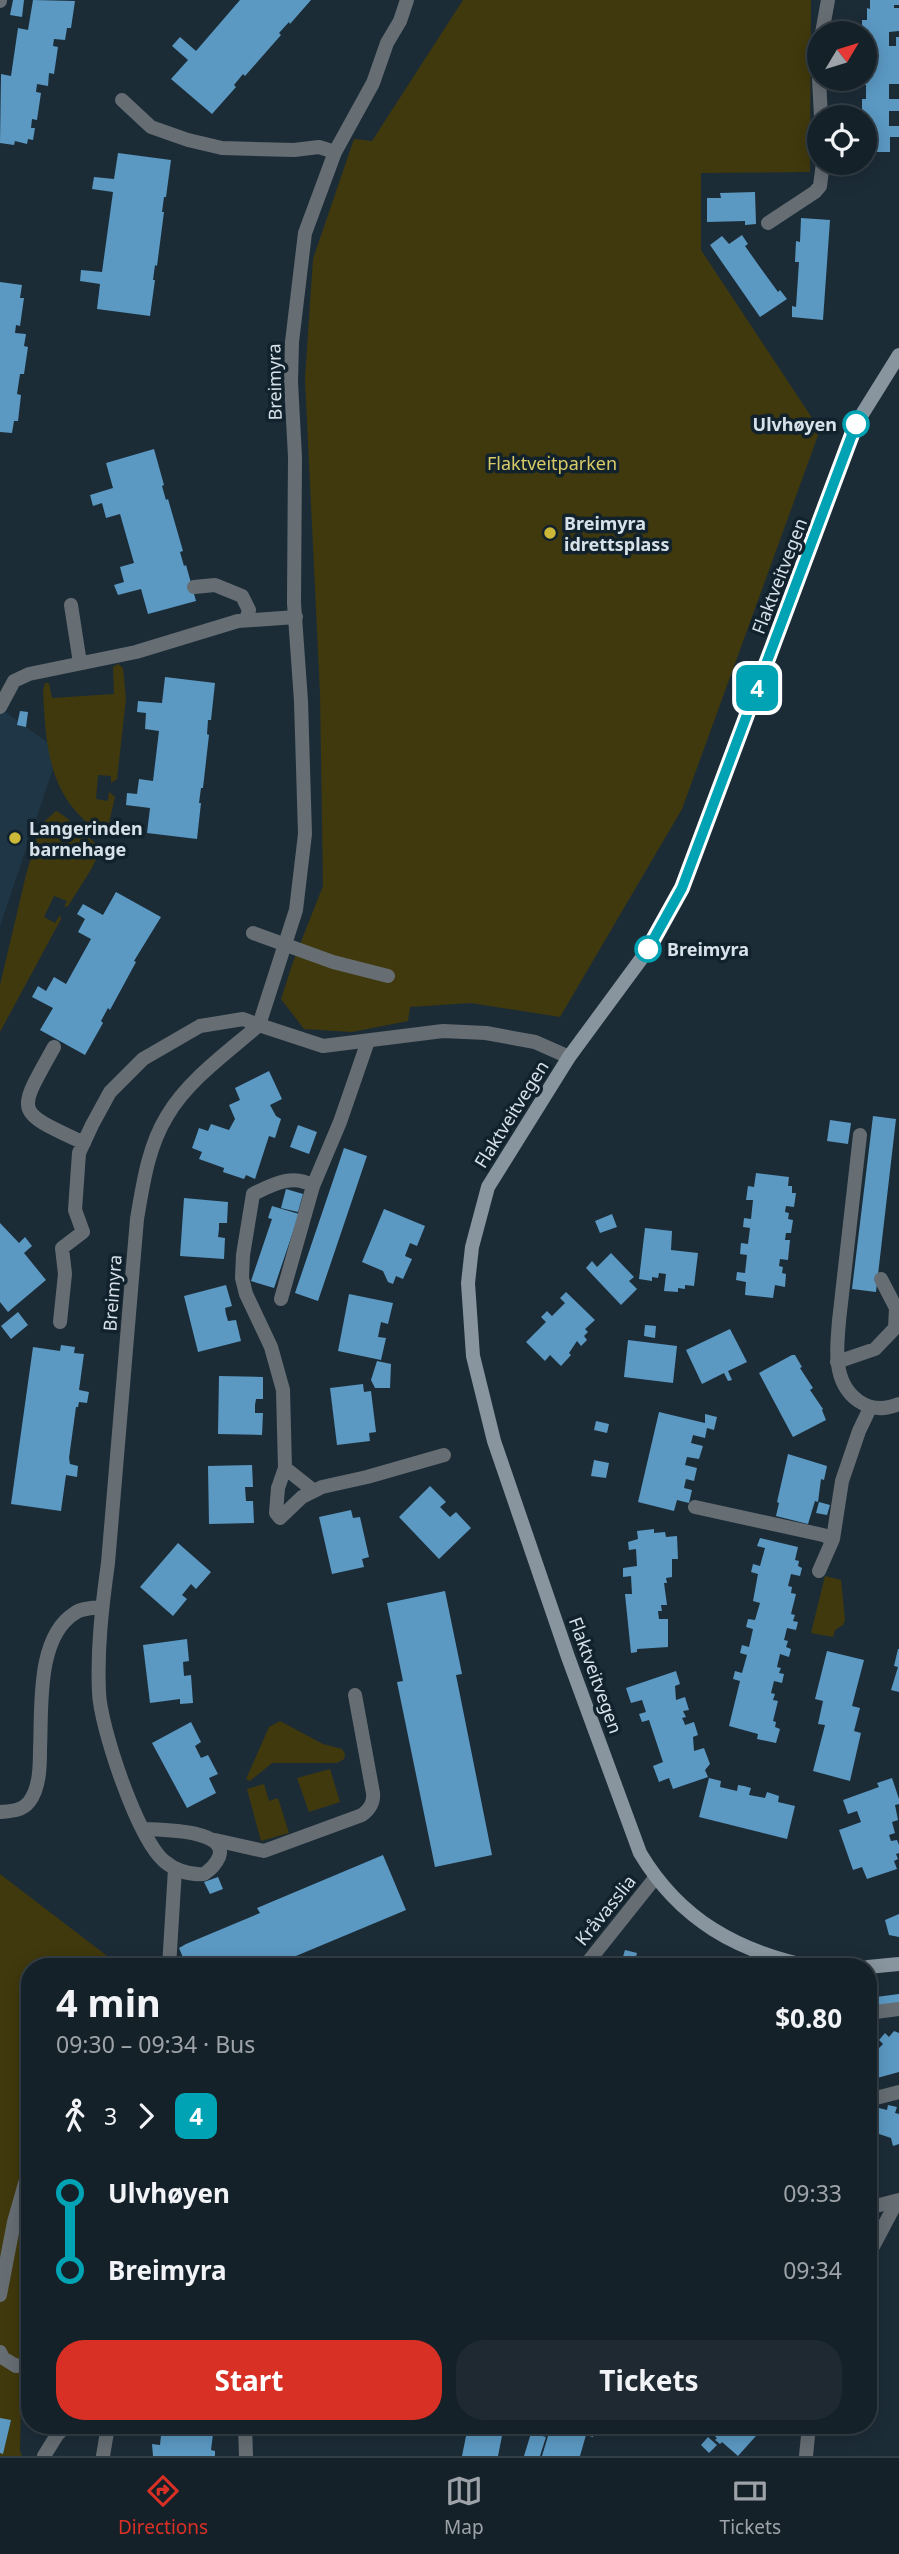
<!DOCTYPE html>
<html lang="en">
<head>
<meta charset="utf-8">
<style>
	:root { --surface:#152129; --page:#1e2931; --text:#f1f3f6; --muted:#9da3a8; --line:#343e46; --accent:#d93025 }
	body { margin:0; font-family:"Noto Sans",sans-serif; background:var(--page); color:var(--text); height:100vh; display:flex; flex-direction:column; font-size:26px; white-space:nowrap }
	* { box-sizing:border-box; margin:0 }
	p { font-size:23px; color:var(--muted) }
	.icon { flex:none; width:38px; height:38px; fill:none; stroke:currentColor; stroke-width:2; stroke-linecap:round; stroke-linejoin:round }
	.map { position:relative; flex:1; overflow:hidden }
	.details { position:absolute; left:21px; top:1958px; width:856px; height:476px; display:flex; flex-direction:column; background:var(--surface); border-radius:28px; box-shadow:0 4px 18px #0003,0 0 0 2px var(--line) }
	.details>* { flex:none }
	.badge { padding:0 14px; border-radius:10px; font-size:24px; line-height:46px }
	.needle { width:46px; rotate:52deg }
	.fabs { position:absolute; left:807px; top:21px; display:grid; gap:14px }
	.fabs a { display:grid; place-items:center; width:70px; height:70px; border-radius:50%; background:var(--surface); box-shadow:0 4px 18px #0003,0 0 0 2px var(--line); font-size:35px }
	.map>.badge { position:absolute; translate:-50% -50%; box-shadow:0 0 0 4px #fff }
	.legs { display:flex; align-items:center; gap:10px; height:77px; padding:0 35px; font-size:23px }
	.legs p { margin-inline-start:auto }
	.headline { display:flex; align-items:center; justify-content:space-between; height:119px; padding:0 35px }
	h1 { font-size:38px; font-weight:700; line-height:52px }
	.primary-button { display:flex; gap:14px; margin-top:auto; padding:14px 35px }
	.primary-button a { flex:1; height:80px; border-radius:28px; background:var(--accent); color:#fff; font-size:28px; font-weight:700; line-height:80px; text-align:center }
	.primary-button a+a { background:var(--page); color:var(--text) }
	ul { padding:0 35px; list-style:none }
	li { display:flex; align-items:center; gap:24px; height:77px; font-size:26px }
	li i { display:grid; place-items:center; width:10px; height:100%; margin:0 9px; background:currentColor }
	li i::after { content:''; width:18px; height:18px; margin:-9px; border:5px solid; border-radius:50%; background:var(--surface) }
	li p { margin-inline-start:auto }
	li:first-child i { background:linear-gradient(#0000 50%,currentColor 0) }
	li:last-child i { background:linear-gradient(currentColor 50%,#0000 0) }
	.tabs { display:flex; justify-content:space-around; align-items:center; height:98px; border-top:2px solid var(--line); background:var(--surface); font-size:19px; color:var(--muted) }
	.tabs a { display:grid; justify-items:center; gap:4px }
	.tabs .selected { color:var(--accent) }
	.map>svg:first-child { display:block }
	.built { fill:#1f3646 }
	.green { fill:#40390d }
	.building { fill:#5b99c3 }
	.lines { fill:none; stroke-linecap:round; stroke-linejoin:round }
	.service { stroke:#666e74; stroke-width:14 }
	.minor { stroke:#666e74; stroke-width:14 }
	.secondary { stroke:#88959e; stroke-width:14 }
	.line-1-casing { stroke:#fff; stroke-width:16 }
	.line-1 { stroke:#00a3b4; stroke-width:10 }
	.stop-1-dot { fill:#fff; stroke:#00a3b4; stroke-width:3.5 }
	.poi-dot { fill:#ccb938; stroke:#12222d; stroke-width:2.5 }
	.labels { text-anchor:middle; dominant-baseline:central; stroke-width:7; stroke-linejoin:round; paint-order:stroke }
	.street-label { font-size:18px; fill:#d7e1e9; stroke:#12222d }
	.stop-label { font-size:18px; font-weight:bold; fill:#d7e1e9; stroke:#12222d; text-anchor:end }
	.park-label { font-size:18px; fill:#d9ca68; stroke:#12222d }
	.poi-label { font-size:18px; font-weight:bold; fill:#d7e1e9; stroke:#12222d; text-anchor:start }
</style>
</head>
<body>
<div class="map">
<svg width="899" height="2456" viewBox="0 0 899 2456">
	<rect width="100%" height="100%" fill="#1c2c37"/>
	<!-- built -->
	<path class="built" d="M0 708 59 751 0 926Z"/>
	<!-- green -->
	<path class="green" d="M463 0H811L810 172 701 173V250L820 430 682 809 560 1017 471 1003 410 1007 408 1021 352 1032 304 1029 281 999 293 962 323 886 320 693 305 379 313 259 354 139 372 141Z
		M118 664 123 668 126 699 117 779 111 783V776L98 775 96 799 108 801 109 792 115 797 106 836C49 802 46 750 43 691L45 683H49L52 698 114 694 113 667Z
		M56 811C62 812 92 841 101 848L92 868 68 906 64 907 67 901 54 896 44 917 55 923 60 915 61 919 0 1032V985L26 875 37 836 44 822Z
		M825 1576 841 1580 845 1620 843 1625 835 1630 833 1637 811 1633Z
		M280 1721 323 1744 342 1749 345 1754 344 1759 337 1763H272L250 1781 246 1779 269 1727Z
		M330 1769 340 1802 309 1812 297 1778Z
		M264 1784 269 1801 278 1798 289 1833 261 1841 247 1789Z
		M0 1874 115 1962 112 1967H30V2336L21 2403 20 2451 22 2456H0Z"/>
	<!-- building -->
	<path class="building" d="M13 0H24L22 17 10 15Z
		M33 0 75 1 71 28H67L65 40 54 39 53 46 58 47 54 74 49 73 48 86 37 84 36 92 41 93 37 120 32 119 31 128H35L33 140 28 139 27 144 15 141 14 145 0 143 1 74 11 76 18 28 28 30Z
		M240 0H311L290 24 289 22 279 33 281 35 245 76 243 74 234 85 236 87 212 114 171 79 188 60 172 46 180 37 196 51Z
		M870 0H899V5H894V8H899V31L889 32V46H896V37H899V84H889V99H899V111H889V126H899V137H890V152H866L865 111H862V99H866V85H862V79H864L865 73V32H862V20H867V8L870 9Z
		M118 153 171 160 166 197H164L162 212H164L157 266 155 265 153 280H155L150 316 97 309 100 284 80 281 81 270 102 272 113 192 92 189 94 177 114 179Z
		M755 192 756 224 745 225V221L707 222V198H721L720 193Z
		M801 218 830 220 823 320 792 317V306L796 307 799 262H795L796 241 800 242Z
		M742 235 748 244 745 246 757 263 778 292 780 290 787 299 760 317 710 245 722 236 729 244Z
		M0 282 22 285 20 298H24L20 326 16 325 15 333 26 334 24 346 28 347 24 374H20L17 394 21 395 18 421H14L12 433 0 432Z
		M154 449 164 485 162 486 166 500 168 499 183 551 180 552 184 566 186 565 196 601 148 614 141 589 118 595 114 585 124 582 120 567 134 563 120 514 106 518 102 503 93 506 90 495 113 488 106 463Z
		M165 677 215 683 211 720H208L207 734 209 735 203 788H201L199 803H201L197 839 147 833 150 808 126 805 127 793 137 794 139 779 153 781 159 731 145 729 146 713 137 712 138 701 162 703Z
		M20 711 28 712 26 727 17 725Z
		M116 892 161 917 134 961 136 962 110 1010 108 1008 101 1021 103 1023 85 1055 40 1030 53 1008 32 997 38 986 46 991 54 977 66 984 91 939 78 932 85 919 77 914 83 904 103 915Z
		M269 1071 282 1099 270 1105 276 1116 281 1119 275 1138 269 1136 255 1179 246 1175 244 1179 223 1172 224 1168 199 1159 202 1152 192 1148 199 1128 208 1131 211 1124 229 1130 235 1119 229 1105 240 1100 235 1088Z
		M873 1116 896 1119 876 1292 852 1289Z
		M830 1120 851 1123 848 1144 827 1141Z
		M298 1125 317 1132 309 1154 290 1147Z
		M344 1148 367 1156 318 1301 295 1293Z
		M756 1173 789 1177 788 1186H792V1193H796L794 1207 786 1206 785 1212 789 1213 788 1219 793 1220 791 1233H786L785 1240H790L788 1260 780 1259 779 1266 783 1267 782 1273 786 1274 785 1287 775 1285 773 1298 745 1295 746 1282 736 1280 737 1272 745 1273 747 1255 740 1254 741 1243 748 1244 750 1228 743 1227 744 1218 751 1219 753 1200H746L748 1186 754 1187Z
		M286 1189 303 1194 298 1212 281 1208Z
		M184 1198 228 1202 227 1223H219V1229L218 1237 225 1238 224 1259 180 1256Z
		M272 1206 299 1214 274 1288 251 1281 272 1219 268 1218Z
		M384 1209 425 1226 417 1246 410 1243 405 1256 412 1259 403 1279 396 1276 393 1284 388 1282 383 1271 362 1262Z
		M612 1214 617 1227 600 1233 595 1221Z
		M0 1223 19 1243 25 1237 32 1246 24 1253 46 1280 8 1312 0 1302Z
		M645 1228 672 1231 671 1250 698 1253 694 1286 685 1285V1289L678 1288V1292L664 1291 666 1274 659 1273 658 1278 652 1277V1281L639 1279Z
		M611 1253 634 1277 629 1281 637 1289 621 1305 586 1268 592 1261 597 1267Z
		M226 1285 232 1306 225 1308 226 1314 228 1321 236 1320 241 1341 198 1352 184 1296Z
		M566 1292 595 1320 585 1329 588 1332 584 1336 587 1340 581 1346 577 1341 569 1353 571 1355 561 1366 550 1355 545 1361 526 1342 546 1322 541 1317 547 1311 552 1316 565 1303 560 1298Z
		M349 1294 393 1303 388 1324 381 1322 378 1337 386 1338 381 1360 338 1351Z
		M18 1312 28 1325 11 1339 1 1326Z
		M645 1325 656 1326 655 1338 644 1336Z
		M730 1329 747 1362 728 1371 732 1380 728 1381 724 1373 702 1384 686 1350Z
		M628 1340 677 1346 673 1383 624 1377Z
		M61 1345 75 1347 74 1353 84 1354 79 1390 89 1392 87 1403 79 1402 78 1407H76L69 1458 70 1464 78 1466 77 1477 66 1475 61 1511 11 1504 33 1347 60 1351Z
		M792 1355H795L802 1367 800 1368 813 1388 810 1390 823 1409 822 1410 826 1420 793 1437 759 1373Z
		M377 1361 391 1364 390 1388H375L371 1380Z
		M219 1376 263 1377V1399H256L255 1405V1413H263L262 1435 218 1434Z
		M363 1384 364 1392 371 1391 376 1432 369 1433 370 1441 337 1445 330 1388Z
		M659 1412 705 1423V1414L717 1417 714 1430 707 1428 705 1438 693 1435 691 1443 703 1446 699 1459 687 1457 685 1465 697 1468 694 1481 686 1479 684 1488 692 1490 689 1503 677 1500 674 1511 638 1502Z
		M596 1421 609 1424 607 1433 594 1430Z
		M788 1454 827 1466 824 1480 821 1479 818 1502 815 1501 808 1524 776 1516 779 1503 777 1502Z
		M594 1460 609 1463 606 1478 591 1476Z
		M252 1465 253 1487H245L246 1501H253L254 1523 209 1524 208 1466Z
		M430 1486 446 1502 440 1507 450 1517 456 1512 471 1528 439 1559 399 1517Z
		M819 1502 830 1505 827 1515 816 1513Z
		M351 1510 353 1518 360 1517 369 1557 362 1559 364 1567 332 1574 319 1517Z
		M654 1529V1533L665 1532 666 1537 677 1536 678 1559H672V1577L666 1578 667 1583H664L667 1605H661L662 1611H658L659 1619H668V1647L637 1649V1652L631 1653 625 1594H632L631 1576 623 1577V1568L637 1566 636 1549 629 1550 628 1542 638 1539 637 1531Z
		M760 1538 798 1547 795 1560 799 1561 798 1566 802 1568 800 1576 791 1574 788 1586 792 1587 791 1593 796 1594 791 1614 795 1615 793 1621 798 1622 796 1630 787 1628 784 1640 788 1641 786 1647 791 1649 789 1657 780 1654 777 1667 781 1668 779 1673 784 1674 782 1683 774 1681 771 1693 775 1694 773 1700 778 1701 773 1721 776 1722 775 1727 780 1729 776 1743 757 1739 758 1734 729 1726 740 1681 733 1679 735 1671 742 1673 747 1655 740 1653 742 1645 749 1647 753 1629 746 1627 748 1619 755 1620 760 1603 753 1601 758 1574 751 1572 753 1564 760 1566 765 1548 757 1546Z
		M178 1543 211 1572 196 1589 191 1584 182 1595 187 1599 173 1616 140 1587Z
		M445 1591 462 1674 456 1675 492 1855 435 1867 397 1682 403 1681 387 1603Z
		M187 1639 189 1661 183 1662 184 1676 191 1675 193 1703 180 1704V1699L150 1703 143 1645Z
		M898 1649H899V1692L891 1690 898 1667 894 1666Z
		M827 1651 864 1660 852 1706 860 1708 854 1731 861 1733 850 1781 813 1771 825 1725 818 1724 823 1701 815 1699Z
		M676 1671 680 1684 675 1686 676 1700 685 1697 689 1710 683 1711 686 1717 682 1718 684 1722 685 1725 694 1722 698 1735 693 1737 694 1751 704 1748 710 1764 705 1770 708 1777 673 1789 669 1778 659 1782 653 1766 663 1762 649 1720 642 1722 639 1714 646 1712 642 1700 631 1703 626 1688Z
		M191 1722 201 1742 195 1746 201 1758 208 1755 218 1774 209 1778 216 1793 187 1808 152 1743Z
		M709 1778 721 1781 720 1787 737 1791 738 1785 744 1786 751 1788 749 1795 765 1798 767 1792 779 1796 778 1802 795 1806 787 1839 699 1817Z
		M892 1778 899 1799V1804L895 1805 898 1820 892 1822 895 1833 889 1835 891 1841 897 1840 899 1845V1853L896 1854 898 1859 894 1861 897 1869 867 1879 862 1867 853 1870 839 1830 861 1822 857 1811 848 1814 843 1800 879 1787 877 1783Z
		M383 1855 406 1910 284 1961 287 1966 285 1967H187L179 1948 186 1944 260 1913 257 1908Z
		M218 1877 223 1889 210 1894 204 1882Z
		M899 1914V1937L889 1935 885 1920Z
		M625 1950 637 1953 634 1964 622 1960Z
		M899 1994V2005L868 2009V1998Z
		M894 2031 899 2033V2072L870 2080 868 2073V2041L872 2042 871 2047 878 2049 883 2044 879 2040 885 2033 889 2037Z
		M888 2105 897 2107 895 2113 899 2114V2144L893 2146 891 2138 876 2133 868 2138V2107L869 2106 875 2112 879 2108 887 2110Z
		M0 2418 11 2420 3 2454 0 2453Z
		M162 2426H214L211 2450 215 2451V2456H153L152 2444 160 2445Z
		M468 2426H504L498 2456H462Z
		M551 2426H596L593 2437 586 2435 580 2456H542Z
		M710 2426H765L738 2456 722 2442 720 2444 715 2440 717 2438 707 2429Z
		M531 2433 546 2437 540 2456H524Z
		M708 2437 717 2445 709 2453 701 2445Z"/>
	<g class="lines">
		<!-- service -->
		<path class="service" d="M0 1V0
			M822 33 828 0
			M819 79 821 117
			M122 100 151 127 188 140 222 148 294 150 319 147 335 152
			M768 223 815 192 820 186 823 163
			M194 587 215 585 242 596 249 610 246 620
			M71 605 80 663
			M0 707 14 681 29 674 136 652 238 621 296 617
			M253 933 333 962 388 976
			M54 1047C17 1114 13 1110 84 1143
			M313 1186C293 1173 272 1185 253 1194L243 1255 242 1278 246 1294 271 1347 283 1390 285 1468 278 1488 276 1513 280 1518 302 1497 322 1487 367 1477 444 1455
			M281 1299 313 1186 340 1122 368 1041
			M839 1321 860 1135
			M60 1322 65 1274 62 1248 83 1232 75 1210 79 1153 92 1125 110 1092 143 1059 200 1026 243 1019 259 1025
			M837 1362 875 1349 895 1328 896 1308 881 1279
			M285 1468 314 1491
			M695 1507 823 1535 833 1539
			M819 1571 833 1539 842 1481 859 1431 870 1408
			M215 1840 264 1851 362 1815C370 1809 374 1803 373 1793L355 1695
			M868 2013 899 2009
			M868 2100 899 2092
			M868 2256 897 2201
			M44 2456 57 2435 66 2426
			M806 2456 809 2426"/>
		<!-- minor -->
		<path class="minor" d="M407 0 400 21 387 43 373 83 335 152 305 233 292 342 291 382 295 457 294 603 301 701 305 834 296 910 259 1025 323 1046 443 1031 486 1033 535 1042 569 1057
			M839 1321C838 1335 836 1350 838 1364 842 1396 868 1417 899 1404
			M0 1812C11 1811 22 1811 29 1802 40 1788 40 1765 40 1749 42 1708 36 1637 75 1613 82 1608 93 1608 102 1607
			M143 1829C159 1830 229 1829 219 1857 216 1864 210 1870 204 1874 189 1875 176 1871 164 1861 138 1839 100 1727 99 1692 97 1649 102 1606 108 1563L137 1219C143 1184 148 1147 167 1116 188 1080 228 1052 259 1025
			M169 1967 175 1869
			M584 1967 655 1878
			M868 2208 899 2200
			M0 2295 14 2222 30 2166
			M0 2352 3 2358 16 2366 30 2364
			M245 2426 246 2456
			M103 2456 108 2426"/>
		<!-- secondary -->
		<path class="secondary" d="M813 1967C738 1952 680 1920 640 1853L568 1657 494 1441 473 1356 468 1283 472 1247 488 1187 569 1057 647 951 682 888 856 424 899 355
			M868 1967 899 1964"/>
	</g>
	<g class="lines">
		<defs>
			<path id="line-1" d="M648 949 682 888 856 424"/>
		</defs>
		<!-- line-1 casing -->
		<use href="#line-1" class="line-1-casing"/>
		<!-- line-1 -->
		<use href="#line-1" class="line-1"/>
	</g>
	<!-- markers -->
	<g class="stop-1-dot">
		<circle cx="856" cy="424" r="12"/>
		<circle cx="648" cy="949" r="12"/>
	</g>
	<g class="poi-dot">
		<circle cx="550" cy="533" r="7"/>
		<circle cx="15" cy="838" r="7"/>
	</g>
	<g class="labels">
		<!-- street labels -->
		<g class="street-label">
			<text transform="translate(274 382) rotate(-91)">Breimyra</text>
			<text transform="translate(779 576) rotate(-69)">Flaktveitvegen</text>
			<text transform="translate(511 1114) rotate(-58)">Flaktveitvegen</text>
			<text transform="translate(112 1293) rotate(-86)">Breimyra</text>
			<text transform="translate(596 1675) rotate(70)">Flaktveitvegen</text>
			<text transform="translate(605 1910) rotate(-51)">Kråvasslia</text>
		</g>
		<!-- stop labels -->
		<g class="stop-label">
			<text x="837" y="424">Ulvhøyen</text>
			<text x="667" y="949" text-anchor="start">Breimyra</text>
		</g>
		<!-- park labels -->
		<g class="park-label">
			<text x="552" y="463">Flaktveitparken</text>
		</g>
		<!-- poi labels -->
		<g class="poi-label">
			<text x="564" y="523">Breimyra<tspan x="564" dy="21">idrettsplass</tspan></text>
			<text x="29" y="828">Langerinden<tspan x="29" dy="21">barnehage</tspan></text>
		</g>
	</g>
</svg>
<div class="fabs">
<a><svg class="needle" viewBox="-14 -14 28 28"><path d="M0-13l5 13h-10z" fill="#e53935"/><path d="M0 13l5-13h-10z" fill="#9da3a8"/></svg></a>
<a><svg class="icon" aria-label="locate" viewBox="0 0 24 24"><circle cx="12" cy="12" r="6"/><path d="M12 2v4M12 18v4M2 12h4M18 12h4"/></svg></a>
</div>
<b class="badge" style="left:757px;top:688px;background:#00a3b4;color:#fff">4</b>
<section class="details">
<div class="headline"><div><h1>4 min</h1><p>09:30 – 09:34 · Bus</p></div><b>$0.80</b></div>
<div class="legs"><svg class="icon" aria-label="walk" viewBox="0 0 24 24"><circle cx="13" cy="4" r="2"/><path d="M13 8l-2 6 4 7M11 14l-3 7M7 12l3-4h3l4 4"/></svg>3<svg class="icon" aria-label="forward" viewBox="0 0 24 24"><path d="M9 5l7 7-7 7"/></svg><b class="badge" style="background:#00a3b4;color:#fff">4</b></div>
<ul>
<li><i style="color:#00a3b4"></i><b>Ulvhøyen</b><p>09:33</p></li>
<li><i style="color:#00a3b4"></i><b>Breimyra</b><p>09:34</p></li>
</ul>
<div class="primary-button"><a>Start</a><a>Tickets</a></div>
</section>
</div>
<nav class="tabs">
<a class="selected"><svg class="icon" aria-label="directions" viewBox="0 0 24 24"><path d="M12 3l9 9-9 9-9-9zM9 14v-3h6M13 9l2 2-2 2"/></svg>Directions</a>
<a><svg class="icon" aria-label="map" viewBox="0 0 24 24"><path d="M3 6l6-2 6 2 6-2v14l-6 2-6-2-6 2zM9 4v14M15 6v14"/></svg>Map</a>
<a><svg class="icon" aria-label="tickets" viewBox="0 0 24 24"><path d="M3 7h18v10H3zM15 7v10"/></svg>Tickets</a>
</nav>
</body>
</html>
